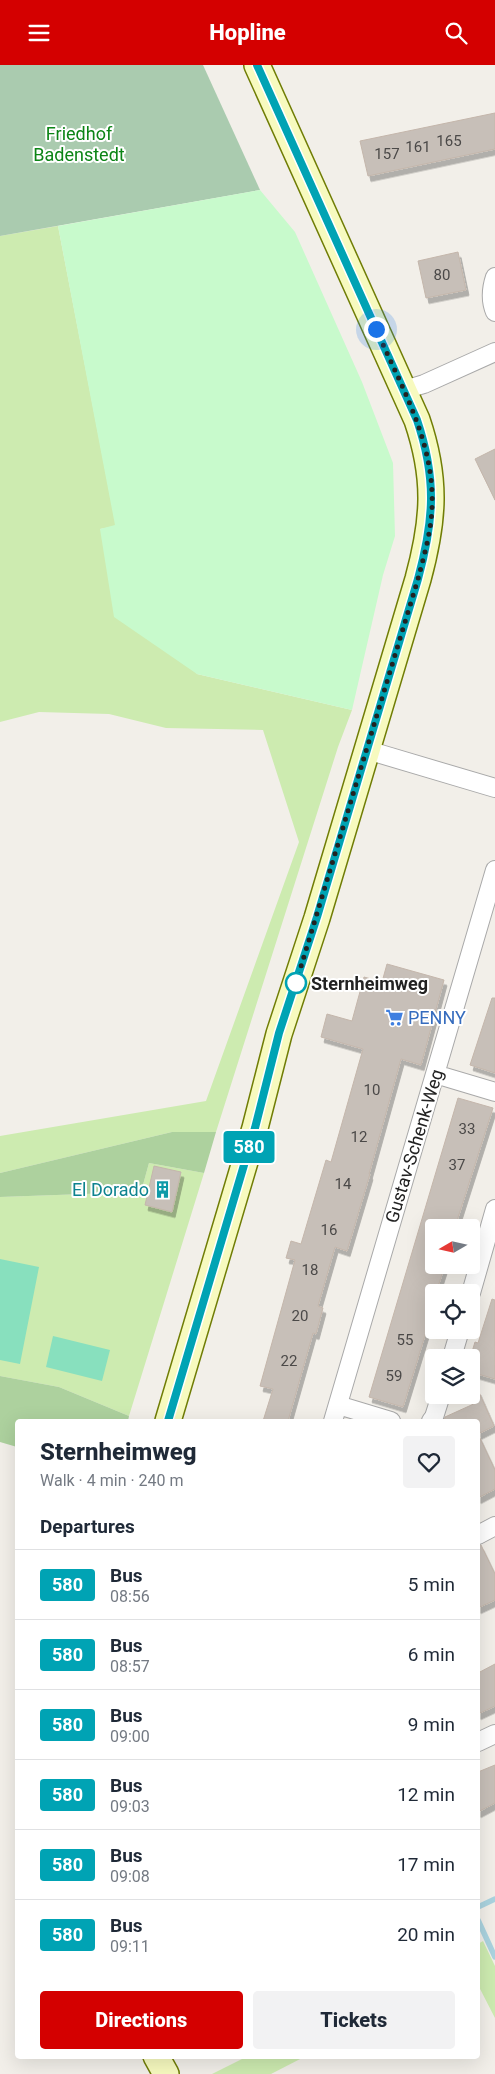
<!DOCTYPE html>
<html lang="en">
<head>
<meta charset="utf-8">
<style>
	:root { --surface:#fff; --page:#f2f2f3; --text:#1f2937; --muted:#747a83; --line:#e0e1e3; --accent:#d40000 }
	body { margin:0; font-family:Roboto,sans-serif; background:var(--page); color:var(--text); height:100vh; display:flex; flex-direction:column; font-size:19px; white-space:nowrap }
	* { box-sizing:border-box; margin:0 }
	p { font-size:16px; color:var(--muted) }
	.icon { flex:none; width:28px; height:28px; fill:none; stroke:currentColor; stroke-width:2; stroke-linecap:round; stroke-linejoin:round }
	.map { position:relative; flex:1; overflow:hidden }
	.panel { position:absolute; left:15px; top:1354px; width:465px; height:640px; display:flex; flex-direction:column; background:var(--surface); border-radius:5px; box-shadow:0 5px 20px #0002 }
	.panel>* { flex:none }
	.badge { padding:0 10px; border-radius:4px; font-size:18px; line-height:32px }
	.needle { width:32px; rotate:261deg }
	.buttons { position:absolute; left:425px; top:1154px; display:grid; gap:10px }
	.buttons a { display:grid; place-items:center; width:55px; height:55px; border-radius:5px; background:var(--surface); box-shadow:0 5px 20px #0002; font-size:25px }
	.you { position:absolute; width:25px; height:25px; margin:-12px; border:4px solid #fff; border-radius:50%; background:#1a73e8; box-shadow:0 0 0 8px #1a73e833 }
	.map>.badge { position:absolute; translate:-50% -50%; box-shadow:0 0 0 2px #fff }
	h2 { padding:0 25px; font-size:19px; line-height:45px }
	.round { display:grid; place-items:center; flex:none; width:52px; height:52px; border-radius:5px; background:var(--page) }
	.summary { display:flex; align-items:center; justify-content:space-between; height:85px; padding:0 25px }
	h1 { font-size:24px; font-weight:800; line-height:38px }
	.primary-button { display:flex; gap:10px; margin-top:auto; padding:10px 25px }
	.primary-button a { flex:1; height:58px; border-radius:5px; background:var(--accent); color:#fff; font-size:20px; font-weight:800; line-height:58px; text-align:center }
	.primary-button a+a { background:var(--page); color:var(--text) }
	ul { padding:0; list-style:none }
	li { display:flex; align-items:center; gap:15px; height:70px; padding:0 25px; border-top:1px solid var(--line) }
	li div { flex:1 }
	li b { display:block; font-size:19px }
	li em { font-style:normal }
	li .badge { min-width:55px; font-weight:700; text-align:center }
	header { display:flex; justify-content:space-between; align-items:center; height:65px; padding:0 25px; background:var(--accent); color:#fff; font-size:22px; font-weight:800 }
	.map>svg:first-child { display:block }
	.grass { fill:#cdebb0 }
	.forest { fill:#add19e }
	.cemetery { fill:#aacbaf }
	.park { fill:#c8facc }
	.pitch { fill:#88e0be }
	.lines { fill:none; stroke-linecap:round; stroke-linejoin:round }
	.stream { stroke:#aad3df; stroke-width:5.5 }
	.building { fill:#c7bfb8; stroke:#c4b6ab; filter:url(#shadow) }
	.street-casing { stroke:#a9a9a9; stroke-width:20 }
	.secondary-casing { stroke:#707d05; stroke-width:28 }
	.street { stroke:#fff; stroke-width:18 }
	.secondary { stroke:#f7fabf; stroke-width:25 }
	.line-casing { stroke:#fff; stroke-width:11 }
	.line { stroke:#00a3b4; stroke-width:8 }
	.walk { stroke:#222; stroke-width:5; stroke-dasharray:0 9 }
	.stop-dot { fill:#fff; stroke:#00a3b4; stroke-width:2.5 }
	.labels { text-anchor:middle; dominant-baseline:central; stroke-width:4; stroke-linejoin:round; paint-order:stroke }
	.number-label { font-size:15px; fill:#4b4948 }
	.park-label { font-size:18px; fill:#0c8416; stroke:#fff }
	.stop-label { font-size:18px; font-weight:bold; fill:#222; stroke:#fff; text-anchor:start }
	.shop-label { font-size:18px; fill:#366cbe; stroke:#fff; text-anchor:start }
	.street-label { font-size:18px; fill:#222; stroke:#fff }
	.culture-label { font-size:18px; fill:#0d838f; stroke:#fff; text-anchor:end }
</style>
</head>
<body>
<header><svg class="icon" aria-label="menu" viewBox="0 0 24 24"><path d="M4 6h16M4 12h16M4 18h16"/></svg>Hopline<svg class="icon" aria-label="search" viewBox="0 0 24 24"><circle cx="10" cy="10" r="6"/><path d="M15 15l6 6"/></svg></header>
<div class="map">
<svg width="495" height="2009" viewBox="0 0 495 2009">
	<defs>
		<filter id="shadow"><feDropShadow dx="3" dy="5.5" stdDeviation="0" flood-color="#0004"/></filter>
	</defs>
	<rect width="100%" height="100%" fill="#f2efe9"/>
	<!-- grass -->
	<path class="grass" d="M58 161 116 461 100 464 197 609 352 645 338 682 216 1067H172L0 1108V1071L206 1036 299 777 263 665 166 663 109 649 39 647 0 657V171Z
		M149 1098 204 1108 129 1351 59 1322 0 1311V1132L141 1127Z
		M483 1876 495 1901V1953L478 1920V1879Z
		M248 1991H306L271 2009H212Z"/>
	<!-- forest -->
	<path class="forest" d="M172 1067H216L204 1108 149 1098 141 1127 0 1132V1108Z
		M0 1311 59 1322 129 1351 128 1356H18L17 1382 0 1377Z"/>
	<!-- cemetery -->
	<path class="cemetery" d="M0 0H203L260 125 0 171Z"/>
	<!-- park -->
	<path class="park" d="M260 125 295 167 362 317 393 398 395 471 383 510 352 645 197 609 114 552 100 464 115 460 58 161Z"/>
	<!-- pitch -->
	<path class="pitch" d="M0 1194 39 1202 20 1299 0 1295Z
		M53 1271 110 1285 102 1316 46 1302Z"/>
	<g class="lines">
		<!-- stream -->
		<path class="stream" d="M478 1842 495 1834
			M478 1855 495 1892"/>
	</g>
	<!-- building -->
	<path class="building" d="M495 48V84L368 111 360 76Z
		M458 187 466 225 426 233 418 196Z
		M495 384V435L475 394Z
		M387 899 444 915 421 1000 401 994 369 1109H370L347 1186 335 1182 318 1241 323 1243 316 1269 313 1268 288 1356H263L273 1324 260 1321 295 1195 286 1193 291 1176 301 1179 326 1095 331 1097 363 984 321 972 327 949 352 956 364 912 382 917Z
		M492 933H495V1008L470 1000Z
		M458 1033 493 1043 455 1162H434V1200H445L436 1228H434L430 1254 403 1342 369 1332Z
		M154 1101 181 1107 172 1147 145 1140Z
		M492 1234 495 1235V1314L471 1307V1290L475 1277 478 1278Z
		M478 1325 494 1361 478 1369 495 1405V1424L478 1433V1356H444L445 1352 478 1337Z
		M481 1480 495 1509V1535L478 1543V1481Z
		M495 1599V1641L478 1649V1608Z
		M495 1700V1738L478 1747V1707Z"/>
	<g class="lines">
		<defs>
			<path id="street" d="M495 212C491 224 490 235 495 247
				M404 325 424 319 495 287
				M367 685 495 723
				M435 1009 495 1027
				M471 1228 495 1144
				M452 1292 460 1265
				M338 1340 391 1356
				M333 1356 495 805
				M431 1356 434 1352 441 1330
				M478 1470 495 1461
				M478 1677 495 1669"/>
			<path id="secondary" d="M168 1356 255 1063 279 969 317 853 418 514C434 455 437 414 417 355L257 0
				M156 1991 166 2009"/>
		</defs>
		<!-- street casing -->
		<use href="#street" class="street-casing"/>
		<!-- secondary casing -->
		<use href="#secondary" class="secondary-casing"/>
		<!-- street -->
		<use href="#street" class="street"/>
		<!-- secondary -->
		<use href="#secondary" class="secondary"/>
	</g>
	<g class="lines">
		<defs>
			<path id="line" d="M168 1356 255 1063 279 968 317 852 418 514C434 455 437 414 417 355L257 0"/>
		</defs>
		<!-- line casing -->
		<use href="#line" class="line-casing"/>
		<!-- line -->
		<use href="#line" class="line"/>
		<!-- walk -->
		<path class="walk" d="M296 918 418 514C424 491 431 467 432 443 435 378 401 321 376 264"/>
	</g>
	<!-- icons -->
	<defs>
		<symbol id="supermarket-bare" viewBox="-9 -9 18 18"><path d="M-6-5.5h2.5l.6 2H6L4.5 2H-2.5L-4.4-4H-6ZM-1.5 3.2a1.3 1.3 0 1 0 .1 0ZM3 3.2a1.3 1.3 0 1 0 .1 0Z" fill="#3f7fe0" stroke="#fff" stroke-width="2.5" paint-order="stroke"/></symbol>
		<symbol id="building-bare" viewBox="-9 -9 18 18"><path d="M-4-6H4V6H1V3H-1V6H-4ZM-2.5-4.3h1.7v1.8h-1.7ZM.8-4.3h1.7v1.8H.8ZM-2.5-1h1.7V.8h-1.7ZM.8-1h1.7V.8H.8Z" fill="#0f9aa8" stroke="#fff" stroke-width="2.5" paint-order="stroke"/></symbol>
	</defs>
	<g fill-rule="evenodd">
		<use href="#supermarket-bare" x="382" y="940" width="25" height="25"/>
		<use href="#building-bare" x="150" y="1112" width="25" height="25"/>
	</g>
	<!-- markers -->
	<circle class="stop-dot" cx="296" cy="918" r="10"/>
	<g class="labels">
		<!-- number labels -->
		<g class="number-label">
			<text x="449" y="76">165</text>
			<text x="418" y="82">161</text>
			<text x="387" y="89">157</text>
			<text x="442" y="210">80</text>
			<text x="372" y="1025">10</text>
			<text x="467" y="1064">33</text>
			<text x="359" y="1072">12</text>
			<text x="457" y="1100">37</text>
			<text x="343" y="1119">14</text>
			<text x="329" y="1165">16</text>
			<text x="310" y="1205">18</text>
			<text x="300" y="1251">20</text>
			<text x="405" y="1275">55</text>
			<text x="289" y="1296">22</text>
			<text x="394" y="1311">59</text>
		</g>
		<!-- park labels -->
		<g class="park-label">
			<text x="79" y="68">Friedhof<tspan x="79" dy="21">Badenstedt</tspan></text>
		</g>
		<!-- stop labels -->
		<g class="stop-label">
			<text x="311" y="918">Sternheimweg</text>
		</g>
		<!-- shop labels -->
		<g class="shop-label">
			<text x="408" y="952">PENNY</text>
		</g>
		<!-- street labels -->
		<g class="street-label">
			<text transform="translate(414 1081) rotate(-73)">Gustav-Schenk-Weg</text>
		</g>
		<!-- culture labels -->
		<g class="culture-label">
			<text x="149" y="1124">El Dorado</text>
		</g>
	</g>
</svg>
<div class="buttons">
<a><svg class="needle" viewBox="-14 -14 28 28"><path d="M0-13l5 13h-10z" fill="#e53935"/><path d="M0 13l5-13h-10z" fill="#747a83"/></svg></a>
<a><svg class="icon" aria-label="locate" viewBox="0 0 24 24"><circle cx="12" cy="12" r="6"/><path d="M12 2v4M12 18v4M2 12h4M18 12h4"/></svg></a>
<a><svg class="icon" aria-label="layers" viewBox="0 0 24 24"><path d="M12 4l9 5-9 5-9-5zM3 14l9 5 9-5"/></svg></a>
</div>
<div class="you" style="left:376px;top:264px"></div>
<b class="badge" style="left:249px;top:1082px;background:#00a3b4;color:#fff">580</b>
<section class="panel">
<div class="summary"><div><h1>Sternheimweg</h1><p>Walk · 4 min · 240 m</p></div><a class="round"><svg class="icon" aria-label="heart" viewBox="0 0 24 24"><path d="M12 20l-8-8c-3-5 5-10 8-4 3-6 11-1 8 4z"/></svg></a></div>
<h2>Departures</h2>
<ul>
<li><span class="badge" style="background:#00a3b4;color:#fff">580</span><div><b>Bus</b><p>08:56</p></div><em>5 min</em></li>
<li><span class="badge" style="background:#00a3b4;color:#fff">580</span><div><b>Bus</b><p>08:57</p></div><em>6 min</em></li>
<li><span class="badge" style="background:#00a3b4;color:#fff">580</span><div><b>Bus</b><p>09:00</p></div><em>9 min</em></li>
<li><span class="badge" style="background:#00a3b4;color:#fff">580</span><div><b>Bus</b><p>09:03</p></div><em>12 min</em></li>
<li><span class="badge" style="background:#00a3b4;color:#fff">580</span><div><b>Bus</b><p>09:08</p></div><em>17 min</em></li>
<li><span class="badge" style="background:#00a3b4;color:#fff">580</span><div><b>Bus</b><p>09:11</p></div><em>20 min</em></li>
</ul>
<div class="primary-button"><a>Directions</a><a>Tickets</a></div>
</section>
</div>
</body>
</html>
